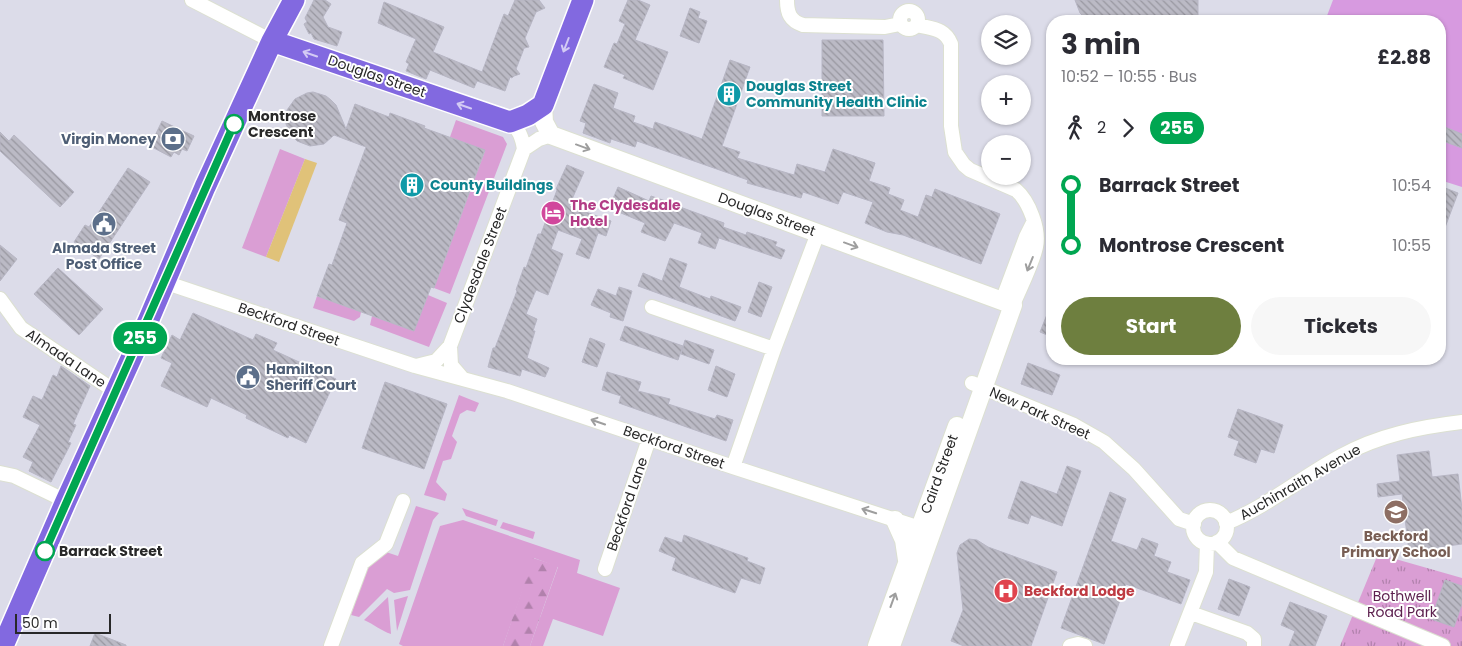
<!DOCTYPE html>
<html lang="en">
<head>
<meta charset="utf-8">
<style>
	:root { --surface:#fff; --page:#f7f7f7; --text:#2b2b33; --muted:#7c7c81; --accent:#6e7f3f }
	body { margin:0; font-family:Poppins,sans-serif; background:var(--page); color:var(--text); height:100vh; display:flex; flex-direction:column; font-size:19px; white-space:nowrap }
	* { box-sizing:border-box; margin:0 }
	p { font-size:16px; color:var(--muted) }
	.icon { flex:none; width:28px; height:28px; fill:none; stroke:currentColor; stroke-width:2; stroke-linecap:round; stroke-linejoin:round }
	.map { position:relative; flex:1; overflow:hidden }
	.sheet { position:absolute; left:1046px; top:15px; width:400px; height:350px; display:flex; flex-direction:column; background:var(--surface); border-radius:20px; box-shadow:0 1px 4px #0004 }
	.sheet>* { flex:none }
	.badge { padding:0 10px; border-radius:16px; font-size:18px; line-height:32px }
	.fabs { position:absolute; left:981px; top:15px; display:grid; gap:10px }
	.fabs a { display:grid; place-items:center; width:50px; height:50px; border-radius:50%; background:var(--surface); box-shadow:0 1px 4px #0004; font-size:25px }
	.scale { position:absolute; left:15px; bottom:12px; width:96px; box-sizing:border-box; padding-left:5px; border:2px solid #282828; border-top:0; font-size:14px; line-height:18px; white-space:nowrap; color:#282828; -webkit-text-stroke:4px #fff; paint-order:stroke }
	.map>.badge { position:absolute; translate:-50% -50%; box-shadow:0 0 0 2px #fff }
	.legs { display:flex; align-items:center; gap:8px; height:55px; padding:0 15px; font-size:16px }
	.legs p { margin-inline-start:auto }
	.summary { display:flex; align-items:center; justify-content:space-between; height:85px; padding:0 15px }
	h1 { font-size:28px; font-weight:700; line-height:38px }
	.primary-button { display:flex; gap:10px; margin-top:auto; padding:10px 15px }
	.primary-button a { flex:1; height:58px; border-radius:30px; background:var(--accent); color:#fff; font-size:20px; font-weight:700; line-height:58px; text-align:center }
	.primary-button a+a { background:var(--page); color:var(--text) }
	ul { padding:0 15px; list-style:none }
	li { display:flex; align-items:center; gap:18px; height:60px; font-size:19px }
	li i { display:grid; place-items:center; width:8px; height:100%; margin:0 6px; background:currentColor }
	li i::after { content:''; width:12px; height:12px; margin:-6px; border:4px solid; border-radius:50%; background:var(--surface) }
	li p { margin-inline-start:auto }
	li:first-child i { background:linear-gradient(#0000 50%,currentColor 0) }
	li:last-child i { background:linear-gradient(currentColor 50%,#0000 0) }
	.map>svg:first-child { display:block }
	.grass { fill:#da9ed4 }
	.forest { fill:url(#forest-firs) }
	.park { fill:url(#park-tufts) }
	.pitch { fill:#d79ae0 }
	.water { fill:#e0c279 }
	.building { fill:url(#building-back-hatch); stroke:#b7b6c4 }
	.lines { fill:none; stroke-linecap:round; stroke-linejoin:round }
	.minor-casing { stroke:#dce0d1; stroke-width:16 }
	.tertiary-casing { stroke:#dce0d1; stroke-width:20 }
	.primary-casing { stroke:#fff; stroke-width:24 }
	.minor { stroke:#fff; stroke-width:14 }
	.tertiary { stroke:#fff; stroke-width:18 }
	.primary { stroke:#8269e0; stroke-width:21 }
	.oneway { stroke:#d3caf4 }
	.oneway2 { stroke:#9e9e9e }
	.line-1-casing { stroke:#fff; stroke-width:11 }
	.line-1 { stroke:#00a651; stroke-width:8 }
	.stop-1-dot { fill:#fff; stroke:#00a651; stroke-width:2.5 }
	.labels { text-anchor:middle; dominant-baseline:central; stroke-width:4; stroke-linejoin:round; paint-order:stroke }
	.street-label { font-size:14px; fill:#282828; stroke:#fff }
	.culture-label { font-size:14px; font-weight:bold; fill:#0d838f; stroke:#fff; text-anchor:start }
	.stop-label { font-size:14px; font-weight:bold; fill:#282828; stroke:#fff; text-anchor:start }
	.service-label { font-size:14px; font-weight:bold; fill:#4e5e75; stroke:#fff; text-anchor:end }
	.hotel-label { font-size:14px; font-weight:bold; fill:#b23c85; stroke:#fff; text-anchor:start }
	.education-label { font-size:14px; font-weight:bold; fill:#785e54; stroke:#fff }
	.health-label { font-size:14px; font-weight:bold; fill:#be3a42; stroke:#fff; text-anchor:start }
	.park-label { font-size:14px; fill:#5d214f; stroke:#fff }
</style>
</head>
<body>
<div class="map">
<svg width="1462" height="646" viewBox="0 0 1462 646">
	<defs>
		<pattern id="forest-firs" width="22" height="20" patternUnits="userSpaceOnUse" patternTransform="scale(1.25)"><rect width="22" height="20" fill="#da9ed4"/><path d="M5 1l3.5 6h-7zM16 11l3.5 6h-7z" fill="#b181ac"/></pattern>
		<pattern id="park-tufts" width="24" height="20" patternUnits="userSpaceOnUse" patternTransform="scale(1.25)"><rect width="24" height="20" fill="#da9ed4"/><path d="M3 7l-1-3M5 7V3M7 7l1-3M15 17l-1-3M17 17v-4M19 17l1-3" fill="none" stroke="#b181ac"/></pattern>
		<pattern id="building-back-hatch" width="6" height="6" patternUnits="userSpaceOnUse" patternTransform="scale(1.25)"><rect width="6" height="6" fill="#bbbac5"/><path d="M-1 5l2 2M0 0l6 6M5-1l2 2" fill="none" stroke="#9897a0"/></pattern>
	</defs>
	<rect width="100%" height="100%" fill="#dcdce9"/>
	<!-- grass -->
	<path class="grass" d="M456 120 503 137 507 144 450 294 434 288 485 151 450 137Z
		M280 149 305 159 266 257 242 248Z
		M428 295 447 303 429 347 370 325 372 316 414 331Z
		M317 296 361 312 360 317 354 321 313 308Z
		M459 395 479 403 475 412 467 410 460 414 452 436 457 442 451 459 443 461 436 482 447 494 445 501 424 495Z
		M416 506 439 513 433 520 410 590 394 593 387 589 359 617 351 615 367 566 386 552 398 556Z
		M462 508 498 520 496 526 466 516Z
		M463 520 580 560 577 573 620 588 603 636 553 619 543 646H530L558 567 534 558 503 646H403L399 644 440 526Z
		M503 522 535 532 533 539 500 528Z
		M408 596 397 631 394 600Z
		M388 597 391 634C381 631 374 624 364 620Z"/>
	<!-- forest -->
	<path class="forest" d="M533 558 558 566 530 646H503Z"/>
	<!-- park -->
	<path class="park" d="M1378 554 1462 578V646H1340Z"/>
	<!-- pitch -->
	<path class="pitch" d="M1333 0H1462V187L1440 180V21H1325Z"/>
	<!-- water -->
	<path class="water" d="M305 159 317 163 279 262 266 257Z"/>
	<!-- building -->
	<path class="building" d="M314 0H325L331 4 323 17 328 27 342 32 337 46 314 39 311 33 309 34 304 24 307 22 305 18Z
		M515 0H539L545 8 536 12 525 38 529 47 524 48 523 51 516 69 520 74 514 76 512 78 510 77 505 91 477 81 474 88 430 70 426 79 406 71 409 64 406 62 416 39 378 23 384 2 444 27 433 52 482 72 504 14 508 16Z
		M628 0H638L650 5 635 40 668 52 653 90 623 78 625 75 604 67 614 43 617 44 625 24 619 21Z
		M1075 0H1198V17H1148L1156 21H1088L1080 13Z
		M690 8 700 12 698 18 707 21 699 43 680 36Z
		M822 40H883L884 116H822Z
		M730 60 750 67 722 146 740 152 737 158 794 175 797 164 825 172 833 149 875 163 869 181 890 188 888 194 904 200 900 210 918 217 926 195 932 197 935 189 1000 214 981 264 903 235 887 232 865 223 873 202 843 192 838 204 803 192 801 198 747 183 748 180 637 141 635 147 611 139 610 143 583 133 586 123 580 121 594 84 618 93 613 108 635 116 633 122 653 129 655 122 702 139Z
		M313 92 326 96 331 100 336 105 346 129 355 104 389 117 390 113 425 126 424 128 485 150 434 288 431 287 414 331 317 296 329 264 332 265 347 223 339 220 366 147 334 135 324 144 310 146 297 141 292 136 286 124 287 110 295 99 307 93Z
		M162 121 194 136 187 151 182 149 179 155 174 152 171 157 150 146Z
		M1440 125 1462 134V148L1440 140Z
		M0 132 9 141 14 135 74 192 60 207 0 151Z
		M567 165 584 172 569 206 611 221 606 236 598 233 589 259 576 254 582 239 558 230 551 249 563 254 548 295 536 290 526 314 537 319 533 331H535L527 358 549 368 545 377 522 369 520 376 488 367 493 348H495L517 291 516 290 524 267 526 268 538 234H541L557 190 556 189Z
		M128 168 150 182 99 259 74 242 85 225 89 227Z
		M1440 186 1458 193 1441 238H1440Z
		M618 187 649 201 651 196 680 206V207L724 223 723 227 746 235 747 232 777 242 775 246 785 250 781 259 719 238 715 249 698 243 702 233 674 223 665 241 641 232 645 223 609 208Z
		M0 245 17 259 0 281Z
		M670 258 687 264 679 287 710 299 711 296 741 307 735 321 638 286 643 273 662 281Z
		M58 268 103 309 79 335 34 294Z
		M759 282 772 287 761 317 748 312Z
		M619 287 632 291 623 321 610 317 611 313 591 305 598 289 616 296Z
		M1052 302V337L1040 332Z
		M193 313 253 340 256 334 277 343 273 350 336 379 306 443 289 435 288 438 246 418 247 415 211 398 207 407 161 386 172 363 161 358 172 335 180 340Z
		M625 326 683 346 678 360 620 340Z
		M590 338 605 344 597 367 582 362Z
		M685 340 714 350 709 364 681 354Z
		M1028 363 1060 375 1052 395 1021 384Z
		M61 366 90 386 73 424 76 425 68 442 71 443 51 482 29 471 33 462 23 457 40 425 23 417 33 396 42 400 53 375 57 377Z
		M716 366 735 374 727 397 708 390Z
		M607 372 641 382 638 391 670 399 668 404 715 419 717 415 733 420 726 441 619 403 621 396 602 390Z
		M385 382 447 404 424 469 362 448Z
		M1238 409 1283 425 1274 453 1261 449 1256 463 1234 455 1239 441 1228 437Z
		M1429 451 1432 477 1458 474 1462 509V544L1409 551 1402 494 1378 497 1377 484 1400 481 1397 455Z
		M1067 466 1081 471 1062 526 1031 515 1028 524 1008 518 1021 481 1057 494Z
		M1110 492 1126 499 1111 541 1137 550 1142 538 1158 544 1154 556 1171 562 1167 572 1190 580 1181 604 1126 584 1104 644 1061 628Z
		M684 535 748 558 747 561 765 568 760 584 741 578 735 593 672 570 676 558 659 551 665 537 682 543Z
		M969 539 977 540 988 547 1057 572 1031 646H964L951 641 963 610 957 553 960 545Z
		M1229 579 1250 587 1239 616 1218 609Z
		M1445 580 1462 586V604L1454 627 1431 619Z
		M1290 602 1327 616 1315 646H1289L1295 631 1281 625Z
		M95 633 126 645V646H90Z"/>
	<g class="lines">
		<defs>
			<path id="minor" d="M192 0 272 41
				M787 0C787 13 790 21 803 25L885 27 900 24
				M900 20a9 9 0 1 1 18 0a9 9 0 1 1-18 0Z
				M917 25C932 29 945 28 951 44V126L955 152 964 165 970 170 1016 190C1029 201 1040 230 1036 247 1032 265 1020 288 1013 305
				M510 122C519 129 522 137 524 149
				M164 282 415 366 507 391 733 467 929 531
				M0 299 21 328 116 392
				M1002 301 1026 237 1034 221
				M652 307 774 349
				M416 366 436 361 450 346
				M463 379 451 365 450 346 524 149 539 139 551 135
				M972 383 1074 425 1104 442 1134 469 1179 519 1194 524
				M733 467 774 349 818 233
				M0 473 14 476 66 501
				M1193 527a17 17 0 1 1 34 0a17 17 0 1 1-34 0Z
				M1226 523C1268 506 1302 477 1341 456 1379 435 1420 427 1462 422
				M1217 542 1233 558 1443 646
				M605 569 649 439
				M1191 613 1247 633 1254 639V646
				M331 646 362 563 386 544 403 501
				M1070 646 1078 644 1085 646
				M1177 646 1206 572 1207 544"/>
			<path id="tertiary" d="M543 105 544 122 551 135 1013 305 891 646
				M895 520 904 540 907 560
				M877 646 957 426"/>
			<path id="primary" d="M272 41 510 122 528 115 543 105 583 0
				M3 646 66 501 149 319 205 187 272 41 294 0"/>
		</defs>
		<!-- minor casing -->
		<use href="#minor" class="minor-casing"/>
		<!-- tertiary casing -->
		<use href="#tertiary" class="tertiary-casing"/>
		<!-- primary casing -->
		<use href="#primary" class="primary-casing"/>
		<!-- minor -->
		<use href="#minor" class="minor"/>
		<!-- tertiary -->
		<use href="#tertiary" class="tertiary"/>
		<!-- primary -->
		<use href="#primary" class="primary"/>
	</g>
	<!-- one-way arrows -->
	<defs><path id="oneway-shaft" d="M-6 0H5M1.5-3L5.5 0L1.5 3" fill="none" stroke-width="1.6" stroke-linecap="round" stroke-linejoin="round" transform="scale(1.25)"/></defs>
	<g class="oneway">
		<use href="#oneway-shaft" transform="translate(566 45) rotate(111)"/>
		<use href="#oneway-shaft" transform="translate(310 54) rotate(-161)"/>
		<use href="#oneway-shaft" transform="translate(464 106) rotate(-161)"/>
	</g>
	<g class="oneway2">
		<use href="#oneway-shaft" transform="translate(583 147) rotate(20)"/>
		<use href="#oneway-shaft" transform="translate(851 245) rotate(20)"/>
		<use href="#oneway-shaft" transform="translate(1030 264) rotate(112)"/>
		<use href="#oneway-shaft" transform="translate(598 422) rotate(-161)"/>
		<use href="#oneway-shaft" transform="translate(869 511) rotate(-162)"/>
		<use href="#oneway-shaft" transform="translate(893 600) rotate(-70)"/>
	</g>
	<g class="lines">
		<defs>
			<path id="line-1" d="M45 551 234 124"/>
		</defs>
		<!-- line-1 casing -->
		<use href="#line-1" class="line-1-casing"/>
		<!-- line-1 -->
		<use href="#line-1" class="line-1"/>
	</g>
	<!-- icons -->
	<defs>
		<symbol id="building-disc" viewBox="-11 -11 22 22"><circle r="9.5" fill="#0f9aa8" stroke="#fff"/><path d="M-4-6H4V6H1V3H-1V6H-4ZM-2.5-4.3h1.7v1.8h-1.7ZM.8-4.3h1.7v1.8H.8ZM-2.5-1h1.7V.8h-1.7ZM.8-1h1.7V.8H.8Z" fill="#fff"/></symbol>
		<symbol id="bank-disc" viewBox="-11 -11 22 22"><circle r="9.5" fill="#5c6f8a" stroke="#fff"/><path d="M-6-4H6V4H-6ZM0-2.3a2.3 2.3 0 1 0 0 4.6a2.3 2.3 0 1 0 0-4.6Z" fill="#fff"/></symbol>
		<symbol id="hotel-disc" viewBox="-11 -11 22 22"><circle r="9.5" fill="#d1479c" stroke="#fff"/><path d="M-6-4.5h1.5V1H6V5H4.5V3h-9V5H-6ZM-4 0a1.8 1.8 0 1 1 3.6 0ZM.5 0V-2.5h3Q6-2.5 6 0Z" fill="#fff"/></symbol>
		<symbol id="civic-disc" viewBox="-11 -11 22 22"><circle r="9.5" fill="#5c6f8a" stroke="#fff"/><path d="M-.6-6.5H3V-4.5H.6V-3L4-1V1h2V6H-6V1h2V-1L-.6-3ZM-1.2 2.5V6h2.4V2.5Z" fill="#fff"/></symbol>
		<symbol id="school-disc" viewBox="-11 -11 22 22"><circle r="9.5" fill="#8d6e63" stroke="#fff"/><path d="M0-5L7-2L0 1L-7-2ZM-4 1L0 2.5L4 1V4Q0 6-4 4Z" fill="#fff"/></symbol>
		<symbol id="hospital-disc" viewBox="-11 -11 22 22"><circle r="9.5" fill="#e0444e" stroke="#fff"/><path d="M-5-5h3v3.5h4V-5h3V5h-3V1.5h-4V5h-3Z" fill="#fff"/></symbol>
	</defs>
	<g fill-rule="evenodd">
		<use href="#building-disc" x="715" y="80" width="28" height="28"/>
		<use href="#bank-disc" x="159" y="125" width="28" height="28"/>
		<use href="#building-disc" x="398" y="171" width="28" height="28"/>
		<use href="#hotel-disc" x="539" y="199" width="28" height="28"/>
		<use href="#civic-disc" x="90" y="210" width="28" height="28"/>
		<use href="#civic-disc" x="234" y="363" width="28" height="28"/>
		<use href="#school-disc" x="1382" y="498" width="28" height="28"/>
		<use href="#hospital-disc" x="992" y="577" width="28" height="28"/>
	</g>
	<!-- markers -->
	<g class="stop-1-dot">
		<circle cx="234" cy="124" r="9"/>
		<circle cx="45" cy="551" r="9"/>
	</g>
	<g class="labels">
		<!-- street labels -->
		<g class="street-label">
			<text transform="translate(377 76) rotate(19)">Douglas Street</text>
			<text transform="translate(767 214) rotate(20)">Douglas Street</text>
			<text transform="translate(480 265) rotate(-69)">Clydesdale Street</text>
			<text transform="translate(289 324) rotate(19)">Beckford Street</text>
			<text transform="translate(66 358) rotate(34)">Almada Lane</text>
			<text transform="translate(1040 413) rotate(24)">New Park Street</text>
			<text transform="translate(674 447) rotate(19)">Beckford Street</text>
			<text transform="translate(939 474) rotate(-70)">Caird Street</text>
			<text transform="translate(1300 482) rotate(-30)">Auchinraith Avenue</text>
			<text transform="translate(627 504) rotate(-71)">Beckford Lane</text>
		</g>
		<!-- culture labels -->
		<g class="culture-label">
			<text x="746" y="86">Douglas Street<tspan x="746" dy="16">Community Health Clinic</tspan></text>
			<text x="430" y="185">County Buildings</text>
		</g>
		<!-- stop labels -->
		<g class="stop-label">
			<text x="248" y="116">Montrose<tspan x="248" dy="16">Crescent</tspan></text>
			<text x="59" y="551">Barrack Street</text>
		</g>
		<!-- service labels -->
		<g class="service-label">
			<text x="156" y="139">Virgin Money</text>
			<text x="104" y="248" text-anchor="middle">Almada Street<tspan x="104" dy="16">Post Office</tspan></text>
			<text x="266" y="369" text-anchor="start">Hamilton<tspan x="266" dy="16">Sheriff Court</tspan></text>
		</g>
		<!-- hotel labels -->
		<g class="hotel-label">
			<text x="570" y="205">The Clydesdale<tspan x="570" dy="16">Hotel</tspan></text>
		</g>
		<!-- education labels -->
		<g class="education-label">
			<text x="1396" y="536">Beckford<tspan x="1396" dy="16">Primary School</tspan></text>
		</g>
		<!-- health labels -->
		<g class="health-label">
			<text x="1024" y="591">Beckford Lodge</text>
		</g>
		<!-- park labels -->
		<g class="park-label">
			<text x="1402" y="596">Bothwell<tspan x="1402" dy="16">Road Park</tspan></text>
		</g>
	</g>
</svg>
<div class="fabs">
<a><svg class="icon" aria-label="layers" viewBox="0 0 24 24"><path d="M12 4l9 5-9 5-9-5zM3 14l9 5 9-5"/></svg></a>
<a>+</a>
<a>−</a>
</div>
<div class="scale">50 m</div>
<b class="badge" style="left:140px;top:338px;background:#00a651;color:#fff">255</b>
<section class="sheet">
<div class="summary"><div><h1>3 min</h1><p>10:52 – 10:55 · Bus</p></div><b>£2.88</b></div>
<div class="legs"><svg class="icon" aria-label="walk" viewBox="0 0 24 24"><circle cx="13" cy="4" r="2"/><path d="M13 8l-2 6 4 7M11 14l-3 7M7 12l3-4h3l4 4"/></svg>2<svg class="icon" aria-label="forward" viewBox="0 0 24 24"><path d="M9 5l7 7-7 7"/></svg><b class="badge" style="background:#00a651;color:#fff">255</b></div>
<ul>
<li><i style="color:#00a651"></i><b>Barrack Street</b><p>10:54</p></li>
<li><i style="color:#00a651"></i><b>Montrose Crescent</b><p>10:55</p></li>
</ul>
<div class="primary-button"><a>Start</a><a>Tickets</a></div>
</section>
</div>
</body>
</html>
